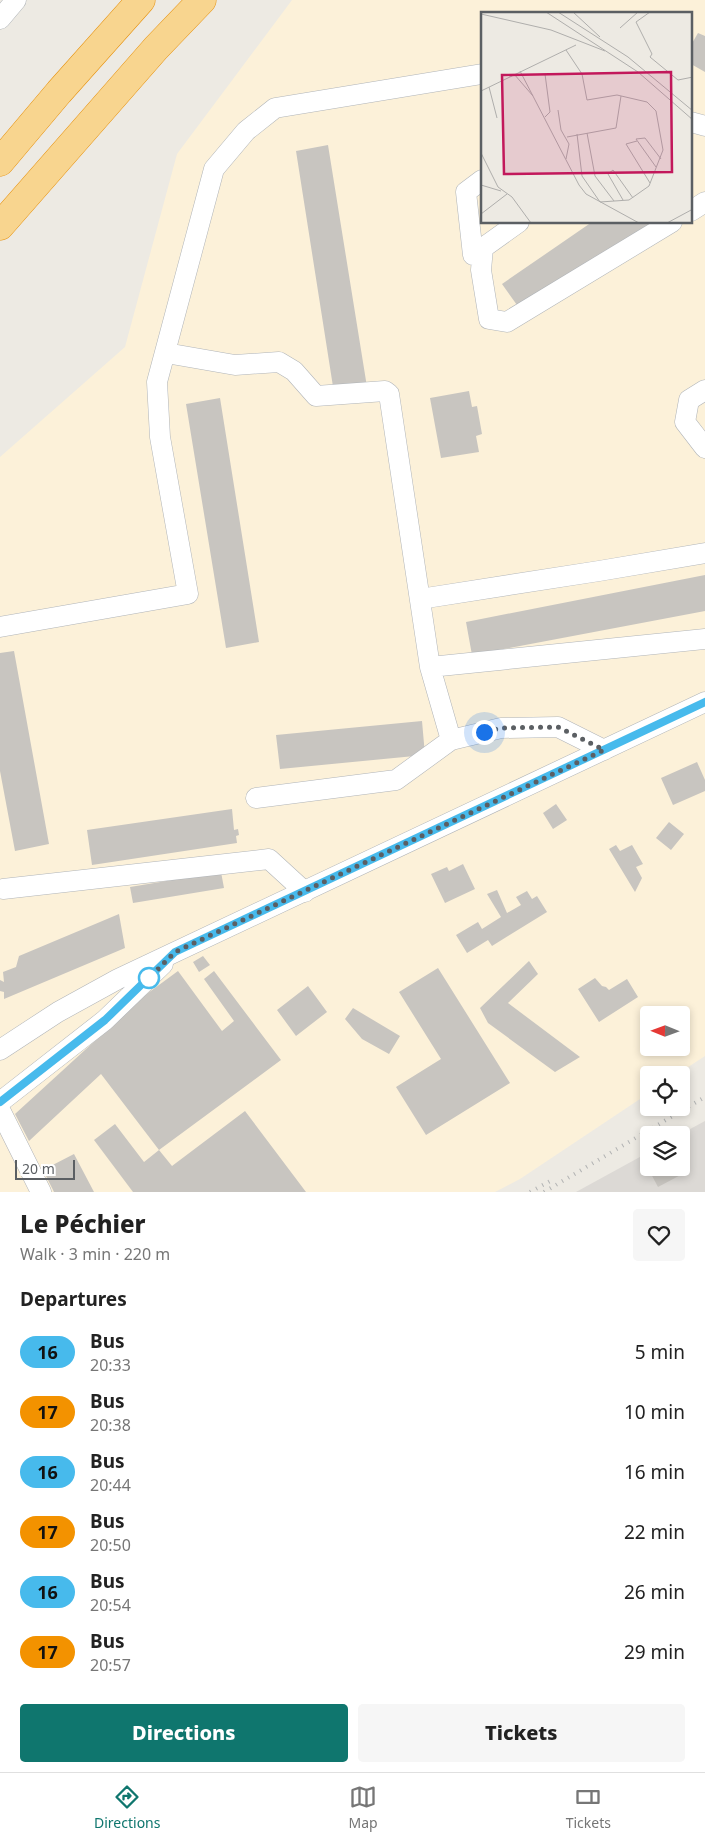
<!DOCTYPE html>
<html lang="en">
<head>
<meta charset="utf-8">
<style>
	:root { --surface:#fff; --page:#f6f6f6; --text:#222; --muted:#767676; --line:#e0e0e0; --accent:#0f766e }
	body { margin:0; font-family:"Noto Sans",sans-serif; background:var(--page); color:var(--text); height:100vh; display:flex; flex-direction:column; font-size:19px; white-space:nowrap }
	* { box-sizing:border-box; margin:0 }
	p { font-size:16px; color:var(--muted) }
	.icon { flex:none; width:28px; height:28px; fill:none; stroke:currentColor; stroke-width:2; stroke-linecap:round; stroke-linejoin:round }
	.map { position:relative; height:1192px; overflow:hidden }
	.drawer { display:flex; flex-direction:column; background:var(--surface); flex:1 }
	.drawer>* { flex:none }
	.badge { padding:0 10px; border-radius:16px; font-size:18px; line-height:32px }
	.needle { width:32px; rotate:271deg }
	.buttons { position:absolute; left:640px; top:1006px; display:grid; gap:10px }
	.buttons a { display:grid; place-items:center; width:50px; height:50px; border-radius:5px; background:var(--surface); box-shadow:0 2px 8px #0003; font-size:25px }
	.scale { position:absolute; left:15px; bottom:12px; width:60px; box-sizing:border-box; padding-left:5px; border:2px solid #5b5f63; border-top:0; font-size:14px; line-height:18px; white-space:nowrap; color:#5b5f63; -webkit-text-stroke:4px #fff; paint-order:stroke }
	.you { position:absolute; width:25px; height:25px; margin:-12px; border:4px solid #fff; border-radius:50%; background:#1a73e8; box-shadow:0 0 0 8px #1a73e833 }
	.map>.badge { position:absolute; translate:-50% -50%; box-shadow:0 0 0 2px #fff }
	h2 { padding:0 20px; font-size:19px; line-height:45px }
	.round { display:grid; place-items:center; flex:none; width:52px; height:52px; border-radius:5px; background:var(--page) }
	.headline { display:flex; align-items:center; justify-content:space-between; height:85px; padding:0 20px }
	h1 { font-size:24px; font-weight:800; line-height:38px }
	.cta { display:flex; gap:10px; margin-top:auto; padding:10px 20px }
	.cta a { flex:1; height:58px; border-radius:5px; background:var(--accent); color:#fff; font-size:20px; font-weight:800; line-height:58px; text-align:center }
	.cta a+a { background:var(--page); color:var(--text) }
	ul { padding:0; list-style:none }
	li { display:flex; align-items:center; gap:15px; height:60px; padding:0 20px }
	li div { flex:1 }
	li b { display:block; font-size:19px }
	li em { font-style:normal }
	li .badge { min-width:55px; font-weight:700; text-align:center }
	.dock { display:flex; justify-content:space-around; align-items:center; height:70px; border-top:1px solid var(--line); background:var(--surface); font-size:14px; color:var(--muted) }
	.dock a { display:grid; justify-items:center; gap:2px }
	.dock .active { color:var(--accent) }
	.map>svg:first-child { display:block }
	.commercial { fill:#fcf1d9; fill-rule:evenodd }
	.industrial { fill:#dcd9d5 }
	.building { fill:#c8c5c0 }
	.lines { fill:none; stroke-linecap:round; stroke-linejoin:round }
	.minor-casing { stroke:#b0b4b8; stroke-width:21 }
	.highway-casing { stroke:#e6900b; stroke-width:29 }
	.minor { stroke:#fff; stroke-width:20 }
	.highway { stroke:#f8d58f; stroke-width:28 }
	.rail { stroke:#b2b3b3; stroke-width:4; stroke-dasharray:1 6; stroke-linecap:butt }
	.line-casing { stroke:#fff; stroke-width:11 }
	.line { stroke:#47baec; stroke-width:8 }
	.walk { stroke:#5b5f63; stroke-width:5; stroke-dasharray:0 9 }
	.stop-dot { fill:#fff; stroke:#47baec; stroke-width:2.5 }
	.inset-road { fill:none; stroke:#afaeac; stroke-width:1 }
	.view { fill:#c2185b; fill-opacity:0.15; stroke:#c2185b; stroke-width:2.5 }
	.inset-edge { fill:none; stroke:#5b5f63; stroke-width:2.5 }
</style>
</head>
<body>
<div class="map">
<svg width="705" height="1192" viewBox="0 0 705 1192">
	<rect width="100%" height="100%" fill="#edeae3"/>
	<!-- commercial -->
	<path class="commercial" d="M292 0H705V1056L676 1075H649V1093L520 1179 495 1192H0V457L125 347 177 154ZM482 14H691V222H482ZM649 1015H681V1048H649Z"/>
	<!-- industrial -->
	<path class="industrial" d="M705 1121V1192H576L649 1152V1168H681V1135H679Z"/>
	<!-- building -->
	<path class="building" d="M698 33 705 36V72L691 64V45Z
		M328 145 367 387 334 393 296 151Z
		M592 222H655L522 312 502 284Z
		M469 391 472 407 477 406 482 434 476 436 479 452 441 458 430 398Z
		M220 398 259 642 226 648 186 404Z
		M705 575V611L472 655 466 622Z
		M14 651 49 844 15 851 0 771V653Z
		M422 721 425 755 280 769 276 735Z
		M697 762 705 780V791L673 805 661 778Z
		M556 804 567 820 553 829 543 813Z
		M232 809 234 830 238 829 239 835 236 836 237 843 92 865 87 830Z
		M669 822 684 834 671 850 656 838Z
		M616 845 620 851 632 845 643 864 636 867 642 878 635 892 609 849Z
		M463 864 475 889 445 903 431 874 447 867 449 871Z
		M221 872 224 888 133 903 130 887Z
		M497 890 507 913 521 905 516 897 527 891 532 899 537 896 547 912 492 946 488 940 467 953 456 935 478 922 482 929 501 917 487 894Z
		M119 914 125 948 4 999V992L0 991V980L4 982 3 972 16 967 19 956Z
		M203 956 210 965 199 972 193 962Z
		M529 961 538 974 508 1003 580 1057 555 1072 488 1023 480 1008Z
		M438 968 510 1083 426 1135 396 1087 441 1059 399 992Z
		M178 971 222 1031 234 1021 204 979 214 971 281 1060 159 1150 172 1166 245 1111 306 1192H133L94 1140 115 1124 144 1162 159 1150 101 1074 29 1141 15 1114 144 996Z
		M595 978 602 986 606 987 609 990 627 979 638 997 599 1022 578 989Z
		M308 986 327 1012 296 1036 277 1010Z
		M353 1008 400 1036 389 1054 362 1039 345 1019Z
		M74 1154 94 1192H54L43 1170Z
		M681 1155 690 1170 658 1187 650 1172 659 1168H681Z"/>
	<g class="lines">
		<defs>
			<path id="minor" d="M0 19 16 0
				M691 122 705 126
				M482 180 466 192 473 255 519 222
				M691 211 705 202
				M483 248 481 270 489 319 507 322 672 222
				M166 353 235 365 279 362 294 371 316 396 385 391 389 394 430 667 451 740
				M705 390 689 400 685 422 705 448
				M420 599 599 571 705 553
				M0 627 188 594 160 437 157 382 214 169 246 131 275 108 482 74
				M430 667 705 639
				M256 798 396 780 451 740 501 728 558 727 604 750
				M3 889 269 859 305 892
				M0 1050 58 1012 118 979 705 702
				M0 1102 105 1020 163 964
				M0 1110 41 1192"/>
			<path id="highway" d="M0 162 59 92 141 0
				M0 226 156 48 202 0"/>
		</defs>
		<!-- minor casing -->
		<use href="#minor" class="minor-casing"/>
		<!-- highway casing -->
		<use href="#highway" class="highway-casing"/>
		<!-- minor -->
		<use href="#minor" class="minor"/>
		<!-- highway -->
		<use href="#highway" class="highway"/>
		<!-- rail -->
		<path class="rail" d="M530 1192 552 1180
			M544 1192 705 1097"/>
	</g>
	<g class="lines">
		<defs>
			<path id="line" d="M0 1102 105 1020 175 952 705 702"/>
		</defs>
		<!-- line casing -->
		<use href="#line" class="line-casing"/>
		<!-- line -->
		<use href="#line" class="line"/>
		<!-- walk -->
		<path class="walk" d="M149 978 144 983 175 952 604 750 558 727 501 728 484 732"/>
	</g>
	<!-- markers -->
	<circle class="stop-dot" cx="149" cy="978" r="10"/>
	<!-- overview -->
	<g transform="translate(481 12)">
		<rect width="211" height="211" fill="#edeae3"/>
		<path class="inset-road" d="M65 0 157 60 212 108M77 0 147 45 212 99M92 0 119 25M169 0 155 10 171 42 169 45 197 68 212 65M0 2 70 18 124 39M139 16 157 0M85 38 101 62 106 88 136 83 166 90 175 99 182 138 168 174 148 188 119 190 101 164 96 122M39 59 98 173 105 182 158 211M33 62 52 84M64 62 69 100 64 105M8 75 16 106M0 79 95 33M77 98 80 118 88 132 85 147M106 121 114 164 133 189M86 125 135 116 140 84M156 129 145 132 169 171M0 141 17 175 31 185 50 211M175 155 155 127 164 126 180 147M0 173 20 179M142 188 127 162 132 158 152 186M0 202 26 182M186 211 212 197"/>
		<path class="view" d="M190 60 191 160 23 162 21 63Z"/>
		<rect width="211" height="211" class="inset-edge"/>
	</g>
</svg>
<div class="buttons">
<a><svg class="needle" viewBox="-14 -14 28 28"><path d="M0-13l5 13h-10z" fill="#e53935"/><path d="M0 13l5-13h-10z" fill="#767676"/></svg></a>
<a><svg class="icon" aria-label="locate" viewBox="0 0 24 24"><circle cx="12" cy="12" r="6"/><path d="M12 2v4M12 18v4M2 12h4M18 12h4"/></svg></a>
<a><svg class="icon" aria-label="layers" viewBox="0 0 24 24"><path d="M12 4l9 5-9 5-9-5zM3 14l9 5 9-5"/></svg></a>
</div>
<div class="scale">20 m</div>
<div class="you" style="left:484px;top:732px"></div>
</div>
<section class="drawer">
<div class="headline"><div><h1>Le Péchier</h1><p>Walk · 3 min · 220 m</p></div><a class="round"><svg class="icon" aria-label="heart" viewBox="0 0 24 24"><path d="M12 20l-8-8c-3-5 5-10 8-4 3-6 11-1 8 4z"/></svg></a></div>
<h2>Departures</h2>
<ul>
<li><span class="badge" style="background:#47baec;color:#111">16</span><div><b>Bus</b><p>20:33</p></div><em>5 min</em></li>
<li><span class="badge" style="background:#f39200;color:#111">17</span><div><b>Bus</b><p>20:38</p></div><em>10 min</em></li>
<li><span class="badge" style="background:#47baec;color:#111">16</span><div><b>Bus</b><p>20:44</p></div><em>16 min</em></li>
<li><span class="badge" style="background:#f39200;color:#111">17</span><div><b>Bus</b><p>20:50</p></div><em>22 min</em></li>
<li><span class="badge" style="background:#47baec;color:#111">16</span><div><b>Bus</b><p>20:54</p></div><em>26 min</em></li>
<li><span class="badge" style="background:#f39200;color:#111">17</span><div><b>Bus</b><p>20:57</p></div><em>29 min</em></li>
</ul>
<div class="cta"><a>Directions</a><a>Tickets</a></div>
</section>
<nav class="dock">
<a class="active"><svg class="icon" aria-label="directions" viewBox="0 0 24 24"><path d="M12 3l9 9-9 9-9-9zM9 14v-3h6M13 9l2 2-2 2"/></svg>Directions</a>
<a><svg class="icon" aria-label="map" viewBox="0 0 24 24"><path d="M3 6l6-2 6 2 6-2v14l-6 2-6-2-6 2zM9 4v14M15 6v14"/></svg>Map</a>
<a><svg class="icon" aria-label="tickets" viewBox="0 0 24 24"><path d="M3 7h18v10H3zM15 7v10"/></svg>Tickets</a>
</nav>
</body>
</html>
